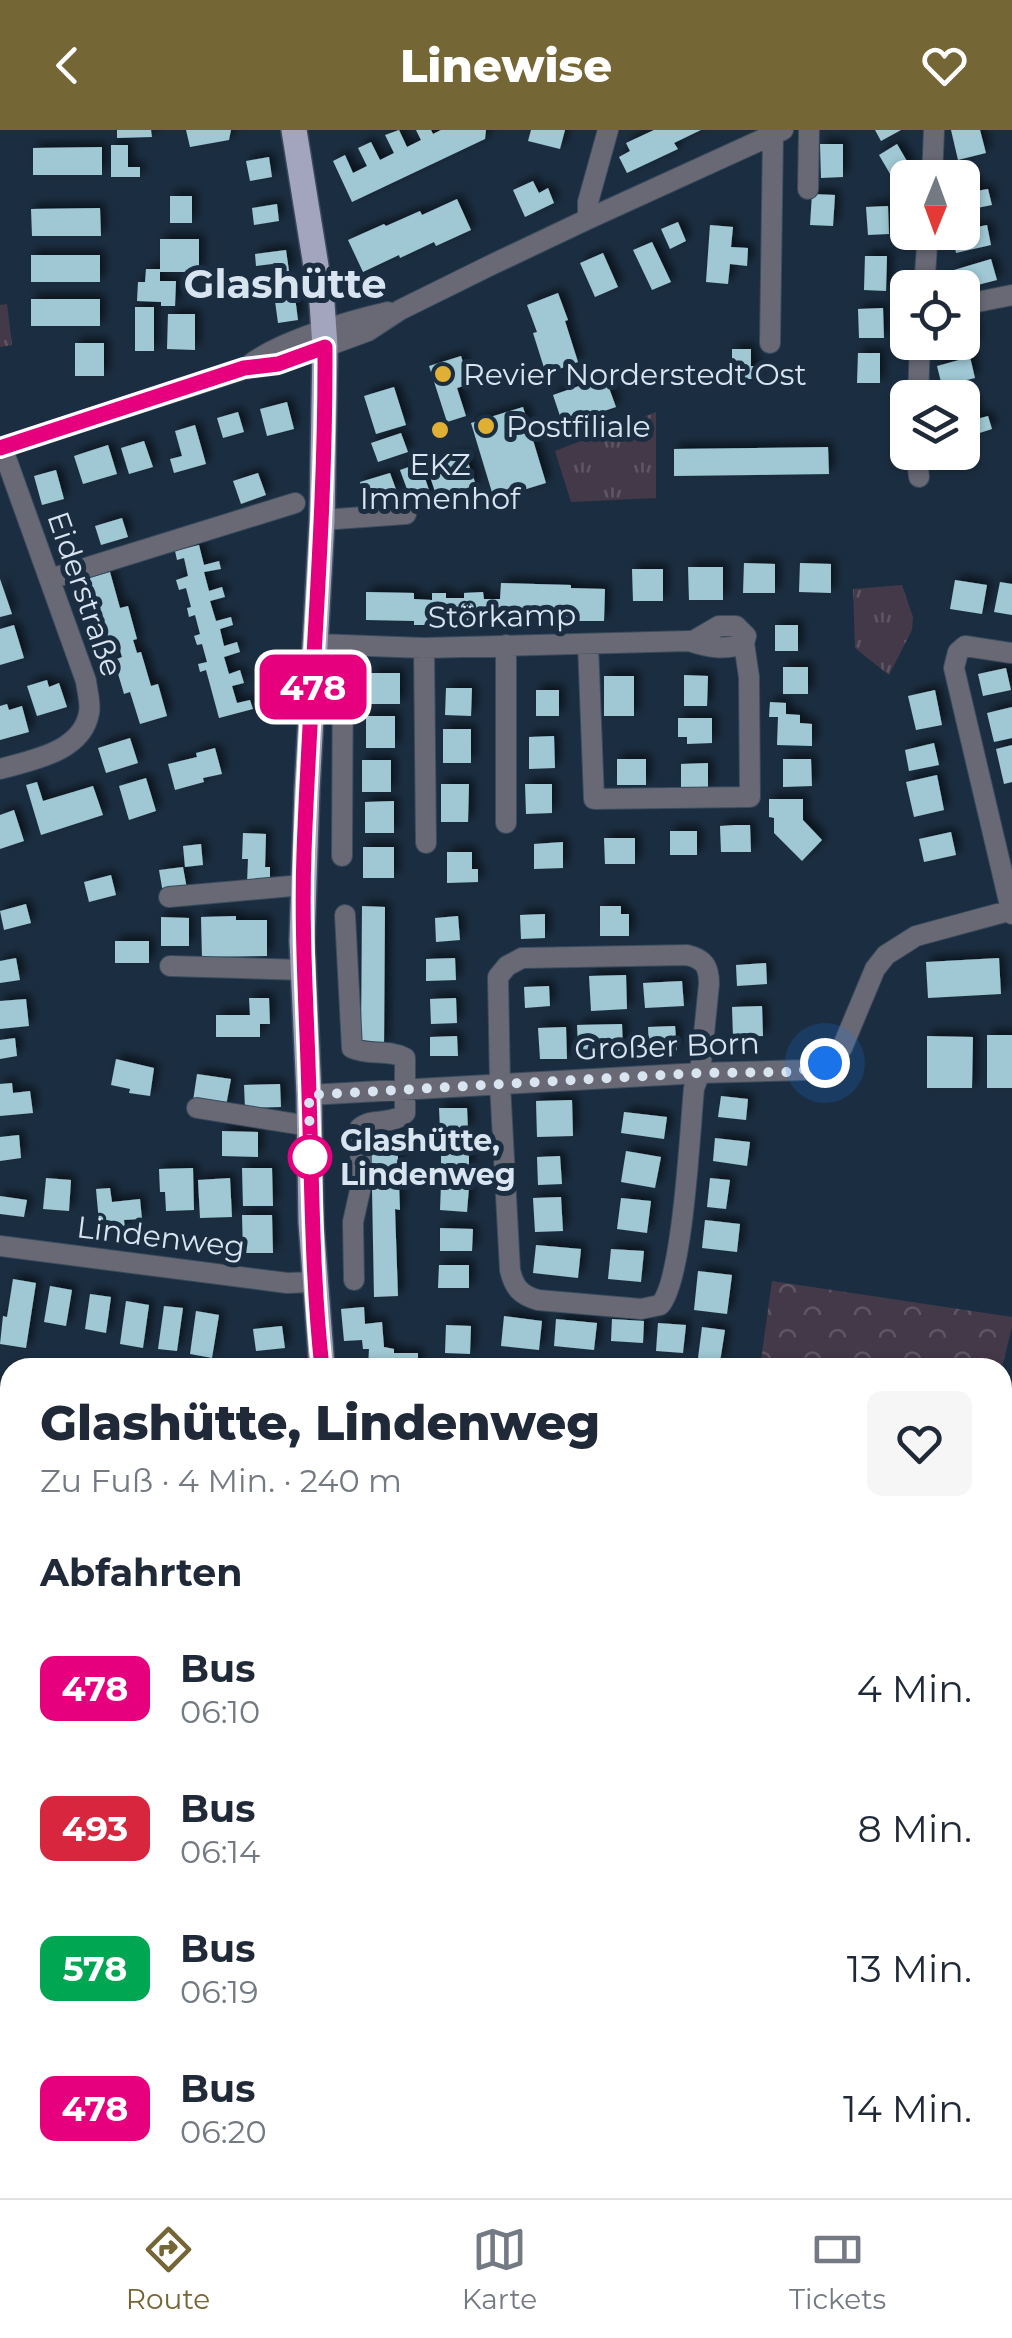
<!DOCTYPE html>
<html lang="de">
<head>
<meta charset="utf-8">
<style>
	:root { --surface:#fff; --page:#f6f6f7; --text:#1f2937; --muted:#747a83; --line:#e0e1e3; --accent:#756636 }
	body { margin:0; font-family:Montserrat,sans-serif; background:var(--page); color:var(--text); height:100vh; display:flex; flex-direction:column; font-size:38px; white-space:nowrap }
	* { box-sizing:border-box; margin:0 }
	p { font-size:32px; color:var(--muted) }
	.icon { flex:none; width:55px; height:55px; fill:none; stroke:currentColor; stroke-width:2; stroke-linecap:round; stroke-linejoin:round }
	.map { position:relative; flex:1; overflow:hidden }
	.details { position:absolute; left:0px; top:1228px; width:1012px; height:842px; display:flex; flex-direction:column; background:var(--surface); border-radius:30px 30px 0 0; box-shadow:0 2px 8px #0004 }
	.details>* { flex:none }
	.badge { padding:0 20px; border-radius:15px; font-size:35px; line-height:65px }
	.needle { width:65px; rotate:181deg }
	.buttons { position:absolute; left:890px; top:30px; display:grid; gap:20px }
	.buttons a { display:grid; place-items:center; width:90px; height:90px; border-radius:15px; background:var(--surface); box-shadow:0 2px 8px #0004; font-size:50px }
	.you { position:absolute; width:50px; height:50px; margin:-25px; border:8px solid #fff; border-radius:50%; background:#1a73e8; box-shadow:0 0 0 15px #1a73e833 }
	.map>.badge { position:absolute; translate:-50% -50%; box-shadow:0 0 0 5px #fff }
	h2 { padding:0 40px; font-size:38px; line-height:90px }
	.round { display:grid; place-items:center; flex:none; width:105px; height:105px; border-radius:15px; background:var(--page) }
	.summary { display:flex; align-items:center; justify-content:space-between; height:170px; padding:0 40px }
	h1 { font-size:48px; font-weight:800; line-height:75px }
	ul { padding:0; list-style:none }
	li { display:flex; align-items:center; gap:30px; height:140px; padding:0 40px }
	li div { flex:1 }
	li b { display:block; font-size:38px }
	li em { font-style:normal }
	li .badge { min-width:110px; font-weight:700; text-align:center }
	header { display:flex; justify-content:space-between; align-items:center; height:130px; padding:0 40px; background:var(--accent); color:#fff; font-size:45px; font-weight:800 }
	.dock { display:flex; justify-content:space-around; align-items:center; height:140px; border-top:2px solid var(--line); background:var(--surface); font-size:28px; color:var(--muted) }
	.dock a { display:grid; justify-items:center; gap:5px }
	.dock .active { color:var(--accent) }
	.map>svg:first-child { display:block }
	.grass { fill:url(#grass-tufts) }
	.forest { fill:url(#forest-crowns) }
	.pitch { fill:#443949 }
	.building { fill:#9fc8d4; filter:url(#shadow) }
	.lines { fill:none; stroke-linecap:round; stroke-linejoin:round }
	.minor-casing { stroke:#394b5d; stroke-width:22 }
	.major-casing { stroke:#394b5d; stroke-width:28 }
	.minor { stroke:#686975; stroke-width:20 }
	.major { stroke:#a3a4bd; stroke-width:25 }
	.line-casing { stroke:#fff; stroke-width:22 }
	.line { stroke:#e6007e; stroke-width:15 }
	.walk { stroke:#d9e4f1; stroke-width:10; stroke-dasharray:0 18 }
	.poi-dot { fill:#dfb034; stroke:#1b2e41; stroke-width:4 }
	.stop-dot { fill:#fff; stroke:#e6007e; stroke-width:5 }
	.labels { text-anchor:middle; dominant-baseline:central; stroke-width:10; stroke-linejoin:round; paint-order:stroke }
	.poi-label { font-size:30px; fill:#d9e4f1; stroke:#1b2e41; text-anchor:start }
	.street-label { font-size:30px; fill:#d9e4f1; stroke:#1b2e41 }
	.stop-label { font-size:30px; font-weight:bold; fill:#d9e4f1; stroke:#1b2e41; text-anchor:start }
	.district-label { font-size:40px; font-weight:bold; fill:#d9e4f1; stroke:#1b2e41 }
</style>
</head>
<body>
<header><svg class="icon" aria-label="back" viewBox="0 0 24 24"><path d="M15 5l-7 7 7 7"/></svg>Linewise<svg class="icon" aria-label="heart" viewBox="0 0 24 24"><path d="M12 20l-8-8c-3-5 5-10 8-4 3-6 11-1 8 4z"/></svg></header>
<div class="map">
<svg width="1012" height="2068" viewBox="0 0 1012 2068">
	<defs>
		<pattern id="grass-tufts" width="24" height="20" patternUnits="userSpaceOnUse" patternTransform="scale(2.5)"><rect width="24" height="20" fill="#443949"/><path d="M3 7l-1-3M5 7V3M7 7l1-3M15 17l-1-3M17 17v-4M19 17l1-3" fill="none" stroke="#5e5664"/></pattern>
		<pattern id="forest-crowns" width="20" height="18" patternUnits="userSpaceOnUse" patternTransform="scale(2.5)"><rect width="20" height="18" fill="#443949"/><path d="M2 6a3 3 0 1 1 6 0M12 15a3 3 0 1 1 6 0" fill="none" stroke="#5e5664"/></pattern>
		<filter id="shadow"><feDropShadow dx="5" dy="-5" stdDeviation="5" flood-color="#0009"/></filter>
	</defs>
	<rect width="100%" height="100%" fill="#1b2e41"/>
	<!-- grass -->
	<path class="grass" d="M7 174 12 215 0 217V175Z
		M656 282V368L571 372 555 321Z
		M902 455 913 487 912 500 889 545 855 518 853 459Z
		M10 1553V1860L0 1859V1554Z"/>
	<!-- forest -->
	<path class="forest" d="M772 1151 1012 1187V1197L1002 1237H760Z"/>
	<!-- pitch -->
	<path class="pitch" d="M0 1972 10 1977V2033L0 2028Z"/>
	<!-- building -->
	<path class="building" d="M117 0H151L152 7 117 8Z
		M186 0H231L229 10 190 17Z
		M399 0 407 17 421 10 416 0H431L433 4 441 0H486L485 9 352 72 333 31 345 25 353 43 367 36 358 18 371 12 380 30 394 23 385 5Z
		M531 0H565L560 19 528 11Z
		M654 0H701L674 13 678 19 627 43 619 27 630 21 626 13Z
		M875 0H901L881 11Z
		M951 0H980L986 23 958 30Z
		M820 14H843V47L821 48Z
		M897 14 911 38 893 49 879 25Z
		M111 15H128V37H140V47H111Z
		M102 17V45H33V18Z
		M269 27 272 47 250 51 246 31Z
		M973 48 976 61 988 59 992 75 962 81V50Z
		M533 51 539 63 548 58 554 73 525 87 513 60Z
		M812 64 835 65 833 96 810 95Z
		M170 66H192V93H170Z
		M457 69 471 100 436 116 434 112 400 128 399 125 363 142 348 110 384 94 386 96 420 81 422 85Z
		M277 74 279 91 254 95 252 78Z
		M888 76 889 104 868 105 866 77Z
		M100 78 101 106H32L31 79Z
		M678 92 686 111 670 119 661 99Z
		M710 95 733 97 731 117 748 118 747 136 730 134 728 154 706 152Z
		M987 95 991 115 956 123 952 102H962V100Z
		M160 109H199V142H160V139V151H176L175 176H161V172L137 171 138 152H145L146 139H160Z
		M652 112 671 152 652 160 633 120Z
		M286 120 289 141 273 143 272 134 256 136 255 124Z
		M603 123 618 157 595 167 580 133Z
		M31 125H100V152H31Z
		M865 126H887L886 161 864 160Z
		M991 129 997 150 962 159 960 158 954 140Z
		M558 163 568 190 565 191 578 232 546 244 533 203 537 202 527 175Z
		M295 167 298 190 278 193 275 171Z
		M31 169H100V196H31Z
		M135 177H154V221H135Z
		M883 178 884 208H859L858 179Z
		M168 184H195V220L167 219Z
		M971 187 976 212 950 217V212L962 213V189Z
		M75 213H104V246H75Z
		M732 219H751V236H757V249H732Z
		M858 223H880V253H857Z
		M461 226 470 254 457 258 466 286 447 292 429 236Z
		M970 227 975 248 942 256 937 236Z
		M605 247 616 277 563 295 553 265Z
		M394 257 406 295 376 304 364 266Z
		M971 266 977 289 988 286 992 299 964 308 962 269Z
		M287 272 294 299 267 306 260 279Z
		M523 277 546 353 494 369 471 293Z
		M238 282 244 302 223 308 217 288Z
		M195 295 206 334 174 343 170 329 182 326 175 301Z
		M401 303 408 322 378 332 371 313Z
		M144 311 153 337 129 344 121 318Z
		M108 315 117 344 83 354 74 326Z
		M828 317 829 344 674 346V319Z
		M465 324 476 355 437 368 427 337Z
		M420 333 430 363 411 370 400 340Z
		M56 340 64 369 42 375 34 346Z
		M258 343 266 365 241 374 233 351Z
		M390 343 397 362 366 372 360 352Z
		M122 388 128 407 101 415 95 396Z
		M199 415 204 435 219 431 221 439 204 442 209 461 222 457 225 467 210 471 216 491 231 487 233 495 220 499 224 516 237 512 240 522 224 527 229 544 240 540 244 553 232 556 237 573 250 570 253 579 219 588 206 540 200 542 198 534 207 532 202 514 197 515 194 506 200 504 195 485 189 487 187 478 191 477 186 458 179 460 176 450 188 446 184 428 177 430 175 421Z
		M744 433 775 434V463H743Z
		M800 433 831 434V463L799 462Z
		M688 437H723V470H689Z
		M632 439H663V471H633Z
		M110 442 120 478 128 476 137 509 133 510 137 523 141 522 151 556 158 554 167 586 140 594 130 562 124 564 114 530 122 527 118 514 108 517 98 484 92 486 82 450Z
		M0 449 12 484 0 487Z
		M955 450 987 455 982 484 950 479Z
		M1000 452 1012 454V485L994 482Z
		M501 453 571 455V458L605 459 604 491H571V487L500 486 499 496H484V492H464V497L446 498V491H432V495H414V491L366 490V462L414 463V469L432 470V463H446V468H464V463L483 462 484 469H500Z
		M14 495 24 528 0 535V499Z
		M775 495H798V521H775Z
		M783 537H808V564H783Z
		M1006 538 1011 560 983 566 978 544Z
		M371 543H400V574H371Z
		M684 545 708 546 707 576H684Z
		M604 546H634V586H604Z
		M47 550 49 557 59 553 67 577 37 586 27 556Z
		M446 558H472L471 586 445 585Z
		M536 560H559V586H536Z
		M935 560 942 595 916 600 908 566Z
		M770 572 786 573V584L800 585V593L812 594V616L777 615 778 587H769Z
		M7 574 9 580 22 576 29 602 0 610V576Z
		M1012 577V608L994 612 987 583Z
		M366 586H395V618H366Z
		M678 588H712V613L687 614V607H678Z
		M443 599H471V633H443Z
		M554 606 555 638 529 639V607Z
		M130 608 138 633 106 643 98 618Z
		M934 613 939 635 909 641 905 620Z
		M1012 615V652L1004 654 996 619Z
		M215 618 222 644 203 648 204 652 175 660 168 634 197 627 196 623Z
		M617 629H646V655H617Z
		M783 629H811L812 656 783 657Z
		M362 630H391V662H362Z
		M708 633V659H681V634Z
		M937 645 944 680 914 687 906 652Z
		M146 648 156 681 129 690 119 656Z
		M37 652 43 671 93 656 103 685 41 705 26 655Z
		M441 654H469L468 692H441Z
		M525 654H552V683L526 684Z
		M769 669H803V690L822 710 802 731 774 703V688L769 687Z
		M394 671V703H365V672Z
		M14 680 24 711 0 719V685Z
		M735 695H750L751 722H721L720 696Z
		M670 701H697V725H670Z
		M951 702 956 725 924 732 919 709Z
		M243 703 266 704 265 737H270V754L247 753 248 729H242Z
		M604 708H635V734H605Z
		M563 712V738L534 739V714Z
		M201 714 203 735 185 737 183 716Z
		M363 717H394V748H363Z
		M447 722H472V739H478V752L447 753Z
		M183 737 187 759 163 763 159 740Z
		M111 745 116 765 89 772 84 752Z
		M26 774 31 793 4 800 0 781Z
		M362 776 385 777 384 915H361Z
		M600 776H621V784H629V806H600Z
		M545 784V808L521 809 520 785Z
		M236 786V790H267V826L202 827 201 787Z
		M458 786 460 810 436 812 435 788Z
		M161 787 189 788V816H161Z
		M115 811H149V833H115Z
		M16 828 20 850 0 853V831Z
		M455 828 456 850 426 851V829Z
		M999 828 1001 864 928 868 926 832Z
		M766 833 767 854 737 856 736 835Z
		M626 845 627 879 591 881 589 846Z
		M682 851 684 876 645 878 643 853Z
		M549 856 550 876 525 878 524 857Z
		M249 868H269L270 894H260V907H216V885H250Z
		M456 868 457 893 431 894 430 869Z
		M26 869 29 896 0 899V871Z
		M762 876 763 906 733 907 732 877Z
		M622 894 623 921 578 919 577 895Z
		M675 896 677 920 649 922 648 897Z
		M566 897 567 929H540L538 898Z
		M987 905H1012V958H987Z
		M457 906 458 926H430V907Z
		M927 906 973 907 972 958H927Z
		M15 908 17 926 0 929V910Z
		M116 929 154 938 150 966 129 963 130 959 111 955Z
		M197 944 231 949 226 976 193 971Z
		M12 953 13 963 30 961 33 983 0 986V954Z
		M280 954 281 977 245 978 244 955Z
		M721 966 748 969 746 990 718 987Z
		M572 970 573 1006 537 1007 536 971Z
		M439 978H467L468 999H440Z
		M624 982 667 987 664 1009 621 1003Z
		M222 1001 258 1002V1027L222 1026Z
		M397 1002 400 1080 395 1079 398 1166 374 1167 371 1003Z
		M19 1005 21 1028 0 1031V1007Z
		M715 1008 750 1012 747 1036 713 1031Z
		M441 1017H469V1040H441Z
		M626 1021 661 1027 655 1058 621 1052Z
		M560 1026 562 1054 538 1055 537 1027Z
		M193 1038 194 1080 166 1081 165 1062H160L159 1039Z
		M242 1038H272L273 1076H243Z
		M46 1048 71 1050 69 1081 43 1079Z
		M230 1048 232 1087 200 1088 198 1050Z
		M710 1048 730 1050 726 1079 707 1077Z
		M441 1055 469 1057 467 1082 440 1080Z
		M110 1058 112 1072 140 1069 142 1089 124 1090 125 1098 110 1099 109 1091 99 1092 96 1059Z
		M0 1066 27 1070 24 1087 0 1084Z
		M561 1067 563 1101 535 1102 533 1068Z
		M621 1068 651 1071 647 1103 617 1099Z
		M242 1085H272L273 1123H243Z
		M705 1090 740 1094 737 1122 702 1118Z
		M440 1098 473 1099 472 1121H440Z
		M536 1115 581 1119 578 1148 533 1143Z
		M611 1119 644 1121 641 1152 608 1149Z
		M439 1135H469V1158H438Z
		M698 1141 732 1145 727 1184 694 1180Z
		M13 1149 36 1153 26 1218 0 1214 3 1186 7 1187Z
		M50 1156 72 1160 66 1196 44 1192Z
		M90 1164 111 1167 106 1203 85 1199Z
		M126 1171 149 1175 143 1218 120 1214Z
		M164 1176 183 1178 177 1221 158 1219Z
		M364 1177 365 1194 382 1192 384 1217 394 1219V1223H418V1238H368L369 1219H363L362 1210 344 1211 341 1179Z
		M196 1181 219 1185 212 1228 190 1224Z
		M504 1186 542 1191 539 1220 501 1216Z
		M556 1189 597 1193 594 1220 554 1216Z
		M612 1189 644 1191 643 1213 611 1211Z
		M658 1193 686 1195 683 1223 656 1221Z
		M446 1195 471 1196 470 1224 445 1223Z
		M282 1196 285 1218 256 1221 253 1199Z
		M702 1197 725 1200 720 1232 698 1228Z
		M6 1399H10V1431L2 1429Z
		M6 1486H10V1510L3 1509Z
		M0 2047 10 2051V2060H16L19 2068H0Z
		M114 2060H157L159 2068H113Z
		M233 2060H269L264 2068H247Z
		M308 2060H329L334 2063 331 2068H308L304 2066Z"/>
	<g class="lines">
		<defs>
			<path id="minor" d="M932 48 934 0
				M808 59 809 0
				M588 89V72L608 0
				M924 158 928 102
				M962 175 1012 165
				M770 213 773 5
				M252 233C284 210 349 191 388 182
				M918 268 920 212
				M0 318 244 239 278 234 368 201 400 180 489 136 588 89 783 0
				M916 322 919 347
				M322 390 406 384
				M50 449 295 373
				M316 514 424 518 689 511 695 510 719 496H736L746 506 744 513C726 521 707 517 689 511
				M588 514 594 669 750 667 749 547 744 513
				M506 515V693
				M424 518 426 713
				M1012 523 965 516 958 522 954 538 1012 784
				M0 639C32 630 82 622 89 583 91 573 87 561 86 551L2 317
				M342 726 343 516
				M169 767 303 755
				M345 785 352 918C369 926 389 919 405 928V983C391 996 373 987 360 998L361 1056 353 1092 354 1150
				M687 825C704 829 709 836 709 854L700 943 694 958C690 999 683 1151 660 1175L641 1179 538 1170C520 1165 514 1157 510 1140L500 954 498 847 507 836 522 828Z
				M170 836 303 840
				M309 965 700 943 806 940 825 933 842 918 875 839 886 825 916 806 1012 780
				M197 978 309 996
				M0 1116 287 1153 315 1152
				M0 1447 10 1449
				M0 1865 10 1866
				M0 2040 10 2044
				M43 2060 59 2068"/>
			<path id="major" d="M294 0 322 173 325 217 322 390 307 660 302 811 309 965 311 1092 322 1238
				M369 2068 371 2060"/>
		</defs>
		<!-- minor casing -->
		<use href="#minor" class="minor-casing"/>
		<!-- major casing -->
		<use href="#major" class="major-casing"/>
		<!-- minor -->
		<use href="#minor" class="minor"/>
		<!-- major -->
		<use href="#major" class="major"/>
	</g>
	<g class="lines">
		<defs>
			<path id="line" d="M0 318 244 238 278 234 325 217C326 386 310 554 304 723 301 804 307 885 309 965 312 1056 312 1147 322 1238"/>
		</defs>
		<!-- line casing -->
		<use href="#line" class="line-casing"/>
		<!-- line -->
		<use href="#line" class="line"/>
		<!-- walk -->
		<path class="walk" d="M310 1027 309 965 700 943 797 942 825 933"/>
	</g>
	<!-- markers -->
	<g class="poi-dot">
		<circle cx="443" cy="244" r="10"/>
		<circle cx="486" cy="296" r="10"/>
		<circle cx="440" cy="300" r="10"/>
	</g>
	<circle class="stop-dot" cx="310" cy="1027" r="20"/>
	<g class="labels">
		<!-- poi labels -->
		<g class="poi-label">
			<text x="463" y="244">Revier Norderstedt Ost</text>
			<text x="506" y="296">Postfiliale</text>
			<text x="440" y="334" text-anchor="middle">EKZ<tspan x="440" dy="34">Immenhof</tspan></text>
		</g>
		<!-- street labels -->
		<g class="street-label">
			<text transform="translate(85 464) rotate(71)">Eiderstraße</text>
			<text transform="translate(502 486) rotate(-1)">Störkamp</text>
			<text transform="translate(667 916) rotate(-2)">Großer Born</text>
			<text transform="translate(161 1107) rotate(7)">Lindenweg</text>
		</g>
		<!-- stop labels -->
		<g class="stop-label">
			<text x="340" y="1010">Glashütte,<tspan x="340" dy="34">Lindenweg</tspan></text>
		</g>
		<!-- district labels -->
		<g class="district-label">
			<text x="285" y="153">Glashütte</text>
		</g>
	</g>
</svg>
<div class="buttons">
<a><svg class="needle" viewBox="-14 -14 28 28"><path d="M0-13l5 13h-10z" fill="#e53935"/><path d="M0 13l5-13h-10z" fill="#747a83"/></svg></a>
<a><svg class="icon" aria-label="locate" viewBox="0 0 24 24"><circle cx="12" cy="12" r="6"/><path d="M12 2v4M12 18v4M2 12h4M18 12h4"/></svg></a>
<a><svg class="icon" aria-label="layers" viewBox="0 0 24 24"><path d="M12 4l9 5-9 5-9-5zM3 14l9 5 9-5"/></svg></a>
</div>
<div class="you" style="left:825px;top:933px"></div>
<b class="badge" style="left:313px;top:557px;background:#e6007e;color:#fff">478</b>
<section class="details">
<div class="summary"><div><h1>Glashütte, Lindenweg</h1><p>Zu Fuß · 4 Min. · 240 m</p></div><a class="round"><svg class="icon" aria-label="heart" viewBox="0 0 24 24"><path d="M12 20l-8-8c-3-5 5-10 8-4 3-6 11-1 8 4z"/></svg></a></div>
<h2>Abfahrten</h2>
<ul>
<li><span class="badge" style="background:#e6007e;color:#fff">478</span><div><b>Bus</b><p>06:10</p></div><em>4 Min.</em></li>
<li><span class="badge" style="background:#d7263d;color:#fff">493</span><div><b>Bus</b><p>06:14</p></div><em>8 Min.</em></li>
<li><span class="badge" style="background:#00a651;color:#fff">578</span><div><b>Bus</b><p>06:19</p></div><em>13 Min.</em></li>
<li><span class="badge" style="background:#e6007e;color:#fff">478</span><div><b>Bus</b><p>06:20</p></div><em>14 Min.</em></li>
</ul>
</section>
</div>
<nav class="dock">
<a class="active"><svg class="icon" aria-label="directions" viewBox="0 0 24 24"><path d="M12 3l9 9-9 9-9-9zM9 14v-3h6M13 9l2 2-2 2"/></svg>Route</a>
<a><svg class="icon" aria-label="map" viewBox="0 0 24 24"><path d="M3 6l6-2 6 2 6-2v14l-6 2-6-2-6 2zM9 4v14M15 6v14"/></svg>Karte</a>
<a><svg class="icon" aria-label="tickets" viewBox="0 0 24 24"><path d="M3 7h18v10H3zM15 7v10"/></svg>Tickets</a>
</nav>
</body>
</html>
